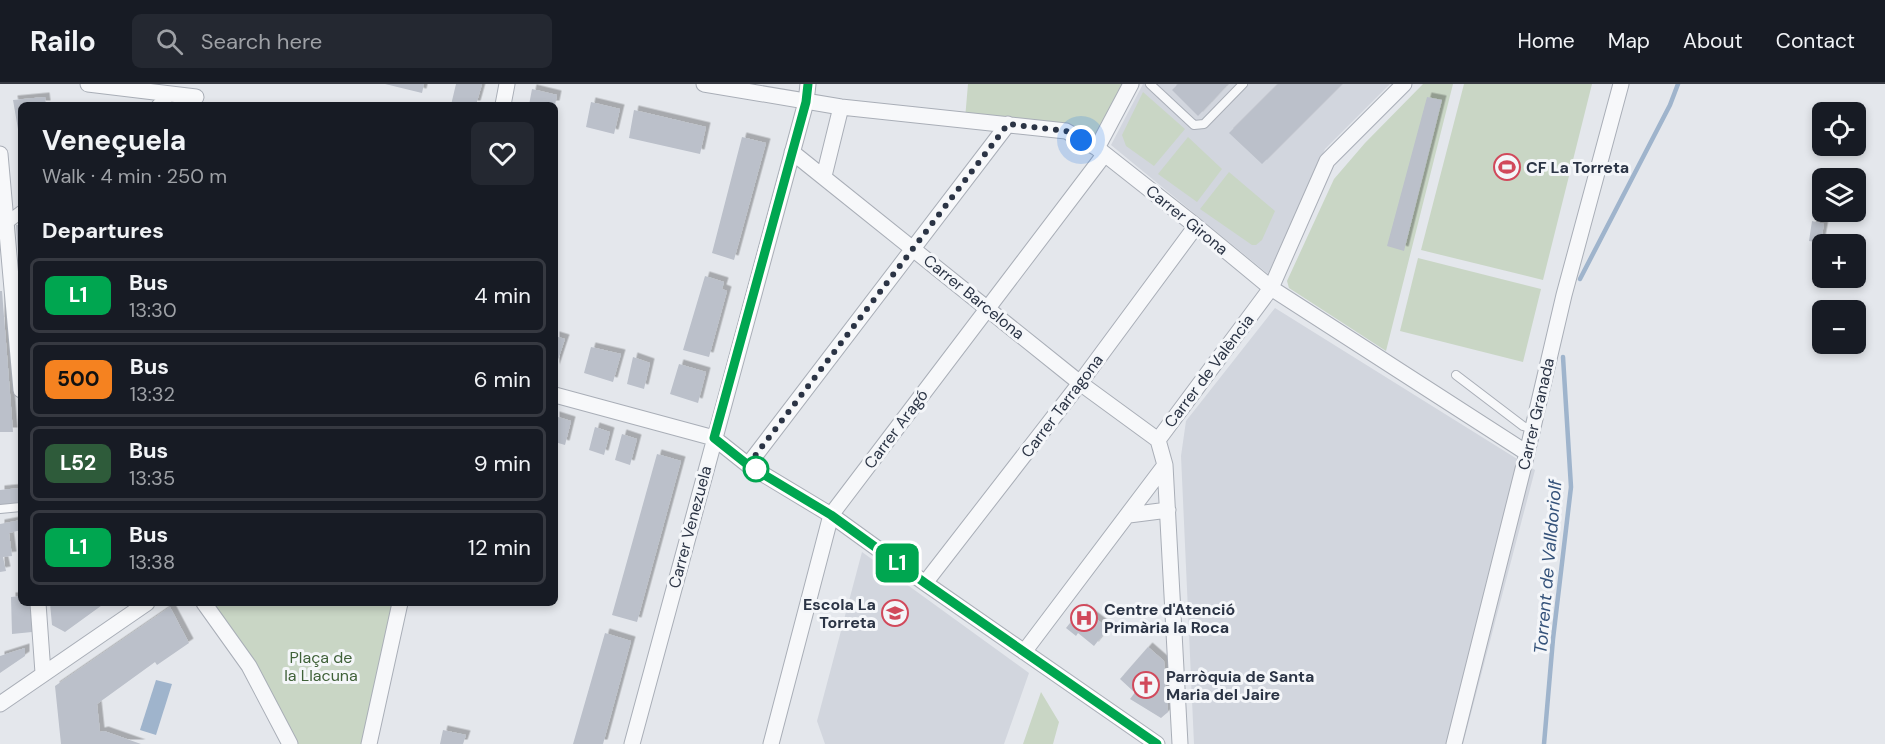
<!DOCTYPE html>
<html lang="en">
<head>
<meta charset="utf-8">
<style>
	:root { --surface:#171b24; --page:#242831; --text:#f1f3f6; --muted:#9ea1a6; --line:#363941 }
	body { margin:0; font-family:"DM Sans",sans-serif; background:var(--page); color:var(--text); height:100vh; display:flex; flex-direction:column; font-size:22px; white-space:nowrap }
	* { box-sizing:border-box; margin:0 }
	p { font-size:20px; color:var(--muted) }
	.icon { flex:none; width:33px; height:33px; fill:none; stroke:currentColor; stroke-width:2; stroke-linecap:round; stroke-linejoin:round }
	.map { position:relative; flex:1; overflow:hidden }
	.panel { position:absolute; left:18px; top:18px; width:540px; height:504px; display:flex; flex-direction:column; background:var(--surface); border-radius:9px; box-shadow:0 3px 9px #0003 }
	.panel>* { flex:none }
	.badge { padding:0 12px; border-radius:9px; font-size:21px; line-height:39px }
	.tools { position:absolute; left:1812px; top:18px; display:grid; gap:12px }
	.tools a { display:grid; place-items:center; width:54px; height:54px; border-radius:9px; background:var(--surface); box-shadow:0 3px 9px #0003; font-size:30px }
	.you { position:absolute; width:30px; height:30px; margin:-15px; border:4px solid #fff; border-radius:50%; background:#1a73e8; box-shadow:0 0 0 9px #1a73e833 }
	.map>.badge { position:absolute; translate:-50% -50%; box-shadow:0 0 0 3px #fff }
	h2 { padding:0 24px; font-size:22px; line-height:54px }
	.round { display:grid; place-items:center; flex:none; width:63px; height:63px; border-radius:9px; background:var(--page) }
	.headline { display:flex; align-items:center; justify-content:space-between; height:102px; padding:0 24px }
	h1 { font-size:28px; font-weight:700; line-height:45px }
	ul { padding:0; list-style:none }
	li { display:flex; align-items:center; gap:18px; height:75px; margin:0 12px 9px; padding:0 12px; border:3px solid var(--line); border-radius:9px }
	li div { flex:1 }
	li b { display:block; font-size:22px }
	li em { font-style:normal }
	li .badge { min-width:66px; font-weight:700; text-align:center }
	header { display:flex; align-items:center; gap:36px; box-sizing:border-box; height:84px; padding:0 30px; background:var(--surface); border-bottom:2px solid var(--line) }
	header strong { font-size:28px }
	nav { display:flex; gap:33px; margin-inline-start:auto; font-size:21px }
	.search { width:420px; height:54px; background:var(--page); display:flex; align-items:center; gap:15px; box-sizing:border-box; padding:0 21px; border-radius:9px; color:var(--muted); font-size:22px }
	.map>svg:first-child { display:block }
	.built { fill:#d2d6de }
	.green { fill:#c9d6c5 }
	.water { fill:#9fb4cc }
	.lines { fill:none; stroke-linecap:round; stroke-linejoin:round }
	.stream { stroke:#9fb4cc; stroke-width:4.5 }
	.building { fill:#bbc0ca; filter:url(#shadow) }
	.service-casing { stroke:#a9aeb7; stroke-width:10 }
	.pedestrian-casing { stroke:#a9aeb7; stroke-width:14 }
	.minor-casing { stroke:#a9aeb7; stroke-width:17 }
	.service { stroke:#f7f8fa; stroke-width:8 }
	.pedestrian { stroke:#f7f8fa; stroke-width:12 }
	.minor { stroke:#f7f8fa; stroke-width:15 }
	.line-casing { stroke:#fff; stroke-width:14 }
	.line { stroke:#00a650; stroke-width:9 }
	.walk { stroke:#2b3445; stroke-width:6; stroke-dasharray:0 10.8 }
	.stop-dot { fill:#fff; stroke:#00a650; stroke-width:3 }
	.labels { text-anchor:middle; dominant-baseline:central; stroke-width:6; stroke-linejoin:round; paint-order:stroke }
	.poi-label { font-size:16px; font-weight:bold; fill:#2b3445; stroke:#f4f6f9; text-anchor:start }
	.street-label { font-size:16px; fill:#2b3445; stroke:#f4f6f9 }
	.park-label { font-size:16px; fill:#3f6138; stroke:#f4f6f9 }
	.water-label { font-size:18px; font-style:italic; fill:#34527a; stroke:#f4f6f9 }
</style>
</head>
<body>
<header>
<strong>Railo</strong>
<div class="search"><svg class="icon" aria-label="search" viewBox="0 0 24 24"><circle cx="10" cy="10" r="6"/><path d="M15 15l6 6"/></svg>Search here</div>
<nav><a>Home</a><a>Map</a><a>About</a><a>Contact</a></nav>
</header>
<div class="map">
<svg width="1885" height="660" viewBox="0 0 1885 660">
	<defs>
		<filter id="shadow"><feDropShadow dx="4.5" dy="-4.5" stdDeviation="0" flood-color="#0004"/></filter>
	</defs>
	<rect width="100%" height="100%" fill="#e4e7ec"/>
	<!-- built -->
	<path class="built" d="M1143 0H1390L1325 65 1268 190 1111 61Z
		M1275 224 1535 386 1463 660H1194L1181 372 1186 337Z
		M862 468 1029 589 1004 660H825L817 637Z"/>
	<!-- green -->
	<path class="green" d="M968 0H1131L1097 64 1066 47 965 35Z
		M1423 0H1453L1386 267 1289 204 1287 197 1334 95 1365 59Z
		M1464 0H1592L1543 196 1421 166Z
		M1143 8 1185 45 1154 82 1126 62 1122 51Z
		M1188 53 1222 85 1197 118 1158 90Z
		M1229 88 1275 127 1262 156 1256 161H1252L1200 125Z
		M1418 174 1541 205 1523 278 1400 247Z
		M204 519H400L369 660H290Z
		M1041 608 1059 638 1053 660H1023Z"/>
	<!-- water -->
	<path class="water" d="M156 596 172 600 156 651 140 646Z"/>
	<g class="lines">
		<!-- stream -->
		<path class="stream" d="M1580 195 1670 21 1678 0
			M1544 660 1553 555 1571 403 1563 273"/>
	</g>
	<!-- building -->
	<path class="building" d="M385 0H424L422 9Z
		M456 0H482L476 21H451Z
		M1178 0H1228L1198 32 1172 6Z
		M1278 0H1342L1262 80 1229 49Z
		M532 5 557 11 555 21H529Z
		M45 13 46 21H21V51H19L13 16Z
		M1427 13 1442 16 1404 167 1387 162Z
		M591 18 620 25 614 50 586 43Z
		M634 26 706 43 700 70 629 54Z
		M742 53 766 59 734 176 712 169Z
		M1812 137 1824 140 1821 156 1830 160H1822V185L1819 196 1812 194 1821 159 1809 157Z
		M16 141H21V181H19Z
		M705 192 724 198 722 205 727 207 709 273 683 266Z
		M0 207H2L13 348H0Z
		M555 252 565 255 555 285Z
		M591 263 621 270 613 298 584 289Z
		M633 273 650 279 644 305 627 300Z
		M679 280 706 288 698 319 670 310Z
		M555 332 571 337 565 361 555 358Z
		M595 343 610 348 604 371 589 366Z
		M622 350 637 355 630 381 615 376Z
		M657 370 681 377 637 538 612 531Z
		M21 404V423L0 425V406Z
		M21 436V446L9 449 12 472 3 473 6 487 0 488V440Z
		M21 512V519H31L32 548 12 550 11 513Z
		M50 519H105L65 548 52 541Z
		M170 523 189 559 157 581 155 578 97 620 100 648 104 647 141 660H61L55 602Z
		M1082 524 1108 544 1094 562 1078 549 1076 552 1066 544Z
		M605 549 631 557 603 660H573Z
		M1148 563 1164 577 1168 628 1161 634 1130 615 1136 607H1133L1120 595Z
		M25 564V572L0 589V572Z
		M443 646 466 651 463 660H440Z"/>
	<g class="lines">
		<defs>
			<path id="service" d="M1150 0 1194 41 1204 40 1243 0
				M1456 291 1523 342 1533 345
				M0 425 21 423"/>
			<path id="pedestrian" d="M158 21 172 9
				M0 144 21 128"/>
			<path id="minor" d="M88 0 196 13
				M704 0 841 23 1066 47 1097 64 1196 142 1271 204 1527 369
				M503 21 507 0
				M1097 64 1131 0
				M792 68 1080 299 1158 356
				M0 70 21 306
				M824 92 841 23
				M555 311 714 354 748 381 831 431 925 499 1157 660
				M1158 356 1271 204 1327 77 1404 0
				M1158 356 1165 381 1180 660
				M748 381 1008 40
				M1129 431 1168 426
				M925 499 1080 299 1196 142
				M38 519 43 589
				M204 519 249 582 290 660
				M1024 568 1165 381
				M0 620 147 519
				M369 660 400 519
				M632 660 806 18 808 0
				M771 660 831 431 1104 71
				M1454 660 1527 369 1564 211 1621 0"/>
		</defs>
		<!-- service casing -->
		<use href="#service" class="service-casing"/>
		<!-- pedestrian casing -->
		<use href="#pedestrian" class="pedestrian-casing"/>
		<!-- minor casing -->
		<use href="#minor" class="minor-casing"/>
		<!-- service -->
		<use href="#service" class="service"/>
		<!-- pedestrian -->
		<use href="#pedestrian" class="pedestrian"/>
		<!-- minor -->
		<use href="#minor" class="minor"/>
	</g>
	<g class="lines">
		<defs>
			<path id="line" d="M808 0 806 18 714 354 748 381 831 431 925 499 1157 660"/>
		</defs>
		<!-- line casing -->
		<use href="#line" class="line-casing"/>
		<!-- line -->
		<use href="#line" class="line"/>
		<!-- walk -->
		<path class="walk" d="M756 385 748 381 1008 40 1066 47 1081 56"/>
	</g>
	<!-- icons -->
	<defs>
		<symbol id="stadium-ring" viewBox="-11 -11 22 22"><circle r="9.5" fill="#f4f6f9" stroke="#d1495b" stroke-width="1.5"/><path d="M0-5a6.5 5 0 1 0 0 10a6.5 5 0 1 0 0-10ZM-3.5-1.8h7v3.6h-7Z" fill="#d1495b"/></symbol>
		<symbol id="school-ring" viewBox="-11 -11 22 22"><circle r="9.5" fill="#f4f6f9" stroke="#d1495b" stroke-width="1.5"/><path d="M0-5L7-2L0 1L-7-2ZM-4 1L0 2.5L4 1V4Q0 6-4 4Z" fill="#d1495b"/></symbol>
		<symbol id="hospital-ring" viewBox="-11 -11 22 22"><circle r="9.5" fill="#f4f6f9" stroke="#d1495b" stroke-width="1.5"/><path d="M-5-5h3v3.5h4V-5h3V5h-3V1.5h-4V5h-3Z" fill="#d1495b"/></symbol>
		<symbol id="church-ring" viewBox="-11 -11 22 22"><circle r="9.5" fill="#f4f6f9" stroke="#d1495b" stroke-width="1.5"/><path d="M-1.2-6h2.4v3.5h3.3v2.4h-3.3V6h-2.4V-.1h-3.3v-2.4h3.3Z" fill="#d1495b"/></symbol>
	</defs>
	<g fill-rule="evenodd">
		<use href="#stadium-ring" x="1492" y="68" width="30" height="30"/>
		<use href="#school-ring" x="880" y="514" width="30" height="30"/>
		<use href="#hospital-ring" x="1069" y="519" width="30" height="30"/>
		<use href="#church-ring" x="1131" y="586" width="30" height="30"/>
	</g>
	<!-- markers -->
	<circle class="stop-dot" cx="756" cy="385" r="12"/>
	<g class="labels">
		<!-- poi labels -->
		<g class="poi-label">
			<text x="1526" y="83">CF La Torreta</text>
			<text x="876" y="520" text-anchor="end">Escola La<tspan x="876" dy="18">Torreta</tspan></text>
			<text x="1104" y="525">Centre d'Atenció<tspan x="1104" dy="18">Primària la Roca</tspan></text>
			<text x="1166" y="592">Parròquia de Santa<tspan x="1166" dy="18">Maria del Jaire</tspan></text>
		</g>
		<!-- street labels -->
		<g class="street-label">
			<text transform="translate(1187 136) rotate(39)">Carrer Girona</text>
			<text transform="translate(974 213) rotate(39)">Carrer Barcelona</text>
			<text transform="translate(1209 287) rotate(-53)">Carrer de València</text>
			<text transform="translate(1062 322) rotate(-53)">Carrer Tarragona</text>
			<text transform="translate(1536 330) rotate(-77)">Carrer Granada</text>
			<text transform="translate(896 345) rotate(-53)">Carrer Aragó</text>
			<text transform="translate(690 443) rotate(-75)">Carrer Venezuela</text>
		</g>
		<!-- park labels -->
		<g class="park-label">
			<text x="321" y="573">Plaça de<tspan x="321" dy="18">la Llacuna</tspan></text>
		</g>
		<!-- water labels -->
		<g class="water-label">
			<text transform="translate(1548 483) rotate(-85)">Torrent de Valldoriolf</text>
		</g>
	</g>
</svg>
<div class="tools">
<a><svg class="icon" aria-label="locate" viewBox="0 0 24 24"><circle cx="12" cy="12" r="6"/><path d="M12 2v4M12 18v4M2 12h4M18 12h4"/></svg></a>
<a><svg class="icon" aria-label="layers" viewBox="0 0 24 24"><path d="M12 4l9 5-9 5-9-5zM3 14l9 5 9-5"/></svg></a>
<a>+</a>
<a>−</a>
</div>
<div class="you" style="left:1081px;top:56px"></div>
<b class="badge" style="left:897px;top:479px;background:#00a650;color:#fff">L1</b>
<section class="panel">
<div class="headline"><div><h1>Veneçuela</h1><p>Walk · 4 min · 250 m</p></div><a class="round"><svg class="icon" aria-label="heart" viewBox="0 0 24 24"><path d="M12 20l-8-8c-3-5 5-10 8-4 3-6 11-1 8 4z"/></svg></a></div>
<h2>Departures</h2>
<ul>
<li><span class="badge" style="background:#00a650;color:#fff">L1</span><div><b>Bus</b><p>13:30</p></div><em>4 min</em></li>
<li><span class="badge" style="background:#f58220;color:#111">500</span><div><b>Bus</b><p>13:32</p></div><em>6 min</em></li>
<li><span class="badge" style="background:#2e5b3a;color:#fff">L52</span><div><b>Bus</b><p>13:35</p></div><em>9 min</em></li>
<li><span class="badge" style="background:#00a650;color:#fff">L1</span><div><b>Bus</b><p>13:38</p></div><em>12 min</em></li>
</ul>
</section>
</div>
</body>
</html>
